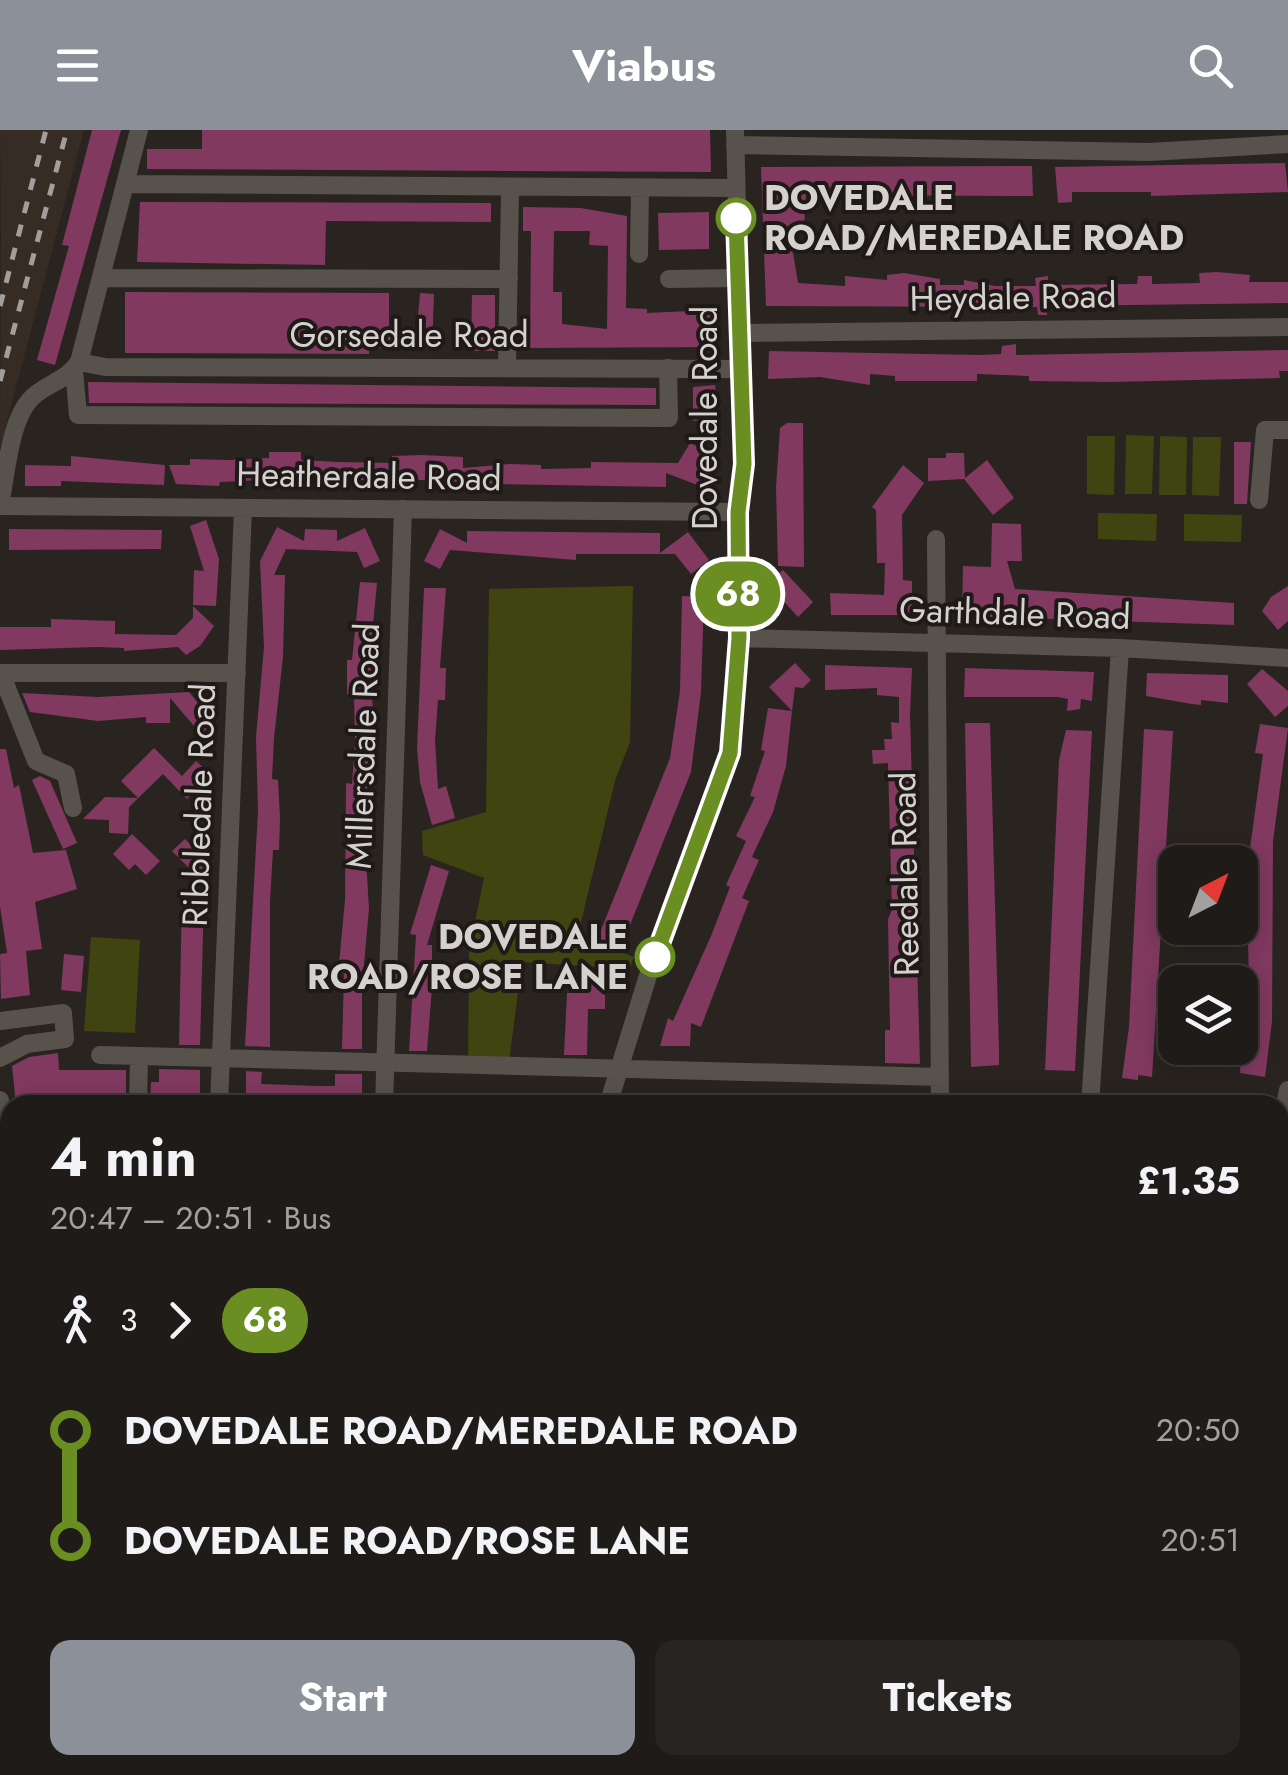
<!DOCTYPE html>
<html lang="en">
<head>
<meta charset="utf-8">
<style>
	:root { --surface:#1f1b18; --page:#272421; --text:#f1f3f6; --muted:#a1a1a2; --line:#3c3937; --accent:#8c9099 }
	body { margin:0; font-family:Jost,sans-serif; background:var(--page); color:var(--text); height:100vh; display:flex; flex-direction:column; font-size:38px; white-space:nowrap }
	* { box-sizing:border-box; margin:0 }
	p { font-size:32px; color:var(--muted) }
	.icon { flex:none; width:55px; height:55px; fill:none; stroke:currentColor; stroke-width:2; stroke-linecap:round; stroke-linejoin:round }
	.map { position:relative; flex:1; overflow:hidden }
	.sheet { position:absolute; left:0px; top:965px; width:1290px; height:680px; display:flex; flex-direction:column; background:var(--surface); border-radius:30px 30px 0 0; box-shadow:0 5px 25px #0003,0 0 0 2px var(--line) }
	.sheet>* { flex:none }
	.badge { padding:0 20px; border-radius:32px; font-size:35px; line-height:65px }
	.needle { width:65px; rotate:42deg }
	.fabs { position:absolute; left:1158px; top:715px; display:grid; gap:20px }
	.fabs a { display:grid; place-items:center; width:100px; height:100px; border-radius:20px; background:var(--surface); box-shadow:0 5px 25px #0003,0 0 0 2px var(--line); font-size:50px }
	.map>.badge { position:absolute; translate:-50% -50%; box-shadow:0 0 0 5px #fff }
	.legs { display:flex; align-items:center; gap:15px; height:110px; padding:0 50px; font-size:32px }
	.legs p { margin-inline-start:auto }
	.head { display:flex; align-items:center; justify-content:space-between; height:170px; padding:0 50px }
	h1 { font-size:55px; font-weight:700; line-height:75px }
	.action { display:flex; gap:20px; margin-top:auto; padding:20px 50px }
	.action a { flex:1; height:115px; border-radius:20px; background:var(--accent); color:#fff; font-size:40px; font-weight:700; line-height:115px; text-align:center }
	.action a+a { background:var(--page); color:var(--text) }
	ul { padding:0 50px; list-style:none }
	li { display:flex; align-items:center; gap:35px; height:110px; font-size:38px }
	li i { display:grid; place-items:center; width:15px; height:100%; margin:0 12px; background:currentColor }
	li i::after { content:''; width:25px; height:25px; margin:-12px; border:8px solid; border-radius:50%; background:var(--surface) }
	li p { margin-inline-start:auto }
	li:first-child i { background:linear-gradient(#0000 50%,currentColor 0) }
	li:last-child i { background:linear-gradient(currentColor 50%,#0000 0) }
	header { display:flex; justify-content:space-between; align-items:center; height:130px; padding:0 50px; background:var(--accent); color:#fff; font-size:45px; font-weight:700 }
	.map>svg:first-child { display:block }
	.built { fill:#362c24 }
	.green { fill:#404410 }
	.building { fill:#813960; fill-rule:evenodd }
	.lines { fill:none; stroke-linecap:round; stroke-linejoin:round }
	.minor { stroke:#58524d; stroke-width:18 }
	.major { stroke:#a482b0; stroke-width:22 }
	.rail { stroke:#a29e9b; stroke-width:5; stroke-dasharray:12 12; stroke-linecap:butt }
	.line-1-casing { stroke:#fff; stroke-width:22 }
	.line-1 { stroke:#6b8e23; stroke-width:15 }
	.stop-1-dot { fill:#fff; stroke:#6b8e23; stroke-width:5 }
	.labels { text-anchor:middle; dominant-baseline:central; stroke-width:8; stroke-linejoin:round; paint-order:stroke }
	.stop-label { font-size:35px; font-weight:bold; fill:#d4d1ce; stroke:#1f1a17; text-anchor:start }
	.street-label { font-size:35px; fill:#d4d1ce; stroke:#1f1a17 }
</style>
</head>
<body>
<header><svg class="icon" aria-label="menu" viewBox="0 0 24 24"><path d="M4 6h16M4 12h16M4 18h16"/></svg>Viabus<svg class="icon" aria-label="search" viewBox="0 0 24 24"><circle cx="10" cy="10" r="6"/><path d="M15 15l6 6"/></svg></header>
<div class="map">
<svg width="1288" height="1645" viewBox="0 0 1288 1645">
	<rect width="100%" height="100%" fill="#292420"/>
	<!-- built -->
	<path class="built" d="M0 0H84L0 318 1 106Z
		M858 1635H1025L1023 1645H924Z"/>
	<!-- green -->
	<path class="green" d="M1126 305 1154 306 1152 364H1125Z
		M1087 306H1115L1114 365 1087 364Z
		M1160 306 1187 307 1186 365H1159Z
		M1193 307H1221L1219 366 1192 365Z
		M1098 383 1157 384 1156 411 1098 409Z
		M1184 384 1242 385 1241 412 1184 411Z
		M633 456 630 612 615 651 578 805 634 827 629 839 522 832 509 932H468L469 820 484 748 423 725 422 701 486 682 489 459Z
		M91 807 140 810 135 903 84 901Z
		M10 1409V1635H858L924 1645H0V1431Z"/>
	<!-- building -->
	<path class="building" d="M92 0H121L55 235 37 230 69 116 62 115Z
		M202 0H710L711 42 147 39V19H202Z
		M1285 33 1288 62 1151 66V62H1072V72L1058 73 1055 37Z
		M1032 36 1033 66 806 65 804 98H789L798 153 845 156V146L887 150V145L904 143 940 149V155H964V150L995 156H1036L1035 148 1048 146V155L1137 154 1138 146H1152V154L1200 153 1199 143 1217 142 1250 145 1249 152H1288V173L1047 176V185H1038L1037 177 766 176 761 37Z
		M140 72 491 73V92L326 91 325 135 137 132Z
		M523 77 581 78 627 86 626 178 647 179V183L712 180 713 217 530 218 531 101H523ZM554 101H590L589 115 608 116 607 199 562 194V162H553Z
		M709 82V119L659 120 658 83Z
		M125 162 389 163V197L417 198 420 163 434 164 432 219 369 218V224L125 223Z
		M472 165H495V221H471Z
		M1016 214V225L1288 220V241H1279L1280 248 1110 252 1029 251V246L977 244V251H895V246L870 244V255L820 247 768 249 769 221 979 225 1001 224 1002 216Z
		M88 252 656 258V275L89 273Z
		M715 255 718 288 693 291V257Z
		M787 293H803L804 437 778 436 776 357 780 298Z
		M1234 312H1251L1247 374H1234Z
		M690 313 712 323 700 356 666 343V357L501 354V357L471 358V352L422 350H260L220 352 219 356 176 354 169 335H190V329L228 330 269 328V322H301V330L338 332 392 333V326L422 325 463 327V338L510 334 541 335V339L591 338V332L678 333Z
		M946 323H964L965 348 987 330 1014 368 993 385 964 349 928 351V328H946Z
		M71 326 165 335 164 355 61 351V356H25V335L71 336Z
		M903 335 924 353 902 385 903 450 912 451V485H831L830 463 884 465 885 433H877L876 380 872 377Z
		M206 390 219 429 216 476 193 475 194 440 204 441 190 396Z
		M992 393 1021 394 1022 431H1007L1015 459 1234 473V495L962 486 963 436 991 437Z
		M277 397 304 411 305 399 337 400V411L365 398 380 431 364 438 357 422 286 419 274 445H285L283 527 274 608 272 649 278 650 280 688 279 720H273L270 771V917L245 916 258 681 256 607 264 517 260 431Z
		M9 399 162 400 161 419 9 420Z
		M440 399 467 413V401L660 403V423L688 402 709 430 691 444 675 424H576V430L450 420 440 439 424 431Z
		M783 440 813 472 798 487 768 454Z
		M360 452 377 453 370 525 374 604 364 694 369 779 362 856V919H342L344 844H338L345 770 346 653 352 654 355 611 354 564H347V530H352Z
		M1288 456V491L1278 500 1262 481 1271 467Z
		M424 458H446L440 538H446L445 570H438L435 611 438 659 446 656 455 688 432 695 420 652 417 618Z
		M682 466 704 467 701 562 691 642 620 820 597 810 670 628 680 561Z
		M193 476 214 496 200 516 186 525 178 517 124 521V518L98 517 0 520V497H51V489L115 491V504L176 505 193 488Z
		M795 533 811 550 803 558 795 557 792 581 769 557Z
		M825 535 912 538 910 585 920 934 885 933V900H890L888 789 892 780 888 633 873 634 872 620H885L884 609H892L891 592 899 593V567L877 565V558L825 560Z
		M965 538 1094 542 1092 571 1081 569 1080 579 1067 581 1068 569 1058 567H964Z
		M1262 539 1288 561V576L1275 587 1247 554Z
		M1147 543 1228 545V573L1201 570V575L1192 574 1146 566Z
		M189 562 214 592 201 604 170 568V593H146V587L98 591 30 582 22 563 98 567Z
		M768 578 792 581 786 636 773 682 752 727 759 730 742 768 749 771 701 897 691 893 690 916H660L668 888 673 891 711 806 730 757 726 755 746 711 736 706 755 667 750 666 765 621 761 620Z
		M965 593H990L999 920V935L971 937Z
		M1260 594 1288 598 1273 711 1272 891 1265 947 1240 943 1244 847H1249L1246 747 1263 624 1255 623Z
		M1144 599 1173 601 1152 947 1138 945V950L1122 948 1129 897Z
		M1066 600 1092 601 1075 941 1045 940 1059 630Z
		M154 618 182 646 196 631 211 645 187 669 163 644 129 677 128 704 109 703V690L83 689 105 667 138 668 121 651Z
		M0 619H6L14 658 19 655 33 723 66 720 77 759 35 772 42 819 26 821 30 865 1 869 0 824 7 823 0 776Z
		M40 646 50 651 77 713 63 719 32 650Z
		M132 704 160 731 146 745 135 734 129 740 113 724Z
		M185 709 212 736 199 748 172 721Z
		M431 735 449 741 427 815H432V858L427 921H409L416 805 410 804Z
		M182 765 204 766 200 915H179Z
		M64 824 84 826 81 862 61 860Z
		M577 847H605V879H588L587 925H564L567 863H577Z
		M58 923 59 940H126V975H16L12 936 29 927Z
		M159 939 200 940V975H150L151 952H159Z
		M246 941 262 942 261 954 318 956H335V944H362V975H246Z"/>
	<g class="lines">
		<!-- minor -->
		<path class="minor" d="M735 15 1149 22 1288 14
			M125 54 736 58
			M639 124 640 58
			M101 148 509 149
			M669 149 737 148
			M738 203 1288 197
			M79 232 105 237 739 239
			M507 238 510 60
			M74 240 78 285 669 288 668 238
			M1259 370 1265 300H1288
			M0 374C7 343 9 285 36 264 52 252 67 249 79 232L139 0
			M0 376 738 382
			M936 409 940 975
			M739 508 1120 518 1288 528
			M0 543H237
			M1 543 36 631 66 644 73 678
			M0 891 63 883 65 909 27 914 0 928
			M100 925 940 947
			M0 970 6 1019 5 1170 0 1188
			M138 975 139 927
			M219 975 243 378
			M384 975 403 379
			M608 975 651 836 730 623 739 508 738 382 744 334 735 0
			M1090 975 1120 518
			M1280 1001 1288 960
			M1280 1056 1288 1064
			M1280 1602 1288 1605
			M471 1635 486 1645
			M610 1645 626 1635"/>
		<!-- major -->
		<path class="major" d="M1280 1142 1288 1132
			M1280 1204 1288 1193
			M1051 1635 1085 1644"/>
		<!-- rail -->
		<path class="rail" d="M0 176 46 0
			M0 251 67 0"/>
	</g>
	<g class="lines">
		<defs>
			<path id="line-1" d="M655 827 730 623 739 508 738 382 744 334 736 88"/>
		</defs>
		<!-- line-1 casing -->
		<use href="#line-1" class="line-1-casing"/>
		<!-- line-1 -->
		<use href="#line-1" class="line-1"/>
	</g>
	<!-- markers -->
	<g class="stop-1-dot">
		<circle cx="736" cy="88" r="18"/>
		<circle cx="655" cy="827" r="18"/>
	</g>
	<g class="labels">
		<!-- stop labels -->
		<g class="stop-label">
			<text x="764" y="68">DOVEDALE<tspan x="764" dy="40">ROAD/MEREDALE ROAD</tspan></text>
			<text x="628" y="807" text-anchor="end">DOVEDALE<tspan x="628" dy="40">ROAD/ROSE LANE</tspan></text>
		</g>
		<!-- street labels -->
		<g class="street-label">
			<text transform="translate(1013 167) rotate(-1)">Heydale Road</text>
			<text x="409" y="205">Gorsedale Road</text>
			<text transform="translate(705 288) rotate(-90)">Dovedale Road</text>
			<text transform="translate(369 346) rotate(1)">Heatherdale Road</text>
			<text transform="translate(1015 483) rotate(2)">Garthdale Road</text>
			<text transform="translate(363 616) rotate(-88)">Millersdale Road</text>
			<text transform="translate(199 675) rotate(-88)">Ribbledale Road</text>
			<text transform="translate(905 744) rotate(-91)">Reedale Road</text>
		</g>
	</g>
</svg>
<div class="fabs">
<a><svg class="needle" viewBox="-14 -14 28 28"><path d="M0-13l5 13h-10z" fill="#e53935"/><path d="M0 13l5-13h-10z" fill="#a1a1a2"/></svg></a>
<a><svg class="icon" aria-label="layers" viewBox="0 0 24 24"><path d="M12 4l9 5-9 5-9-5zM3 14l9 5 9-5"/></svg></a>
</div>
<b class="badge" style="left:738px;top:464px;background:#6b8e23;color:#fff">68</b>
<section class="sheet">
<div class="head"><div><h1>4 min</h1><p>20:47 – 20:51 · Bus</p></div><b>£1.35</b></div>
<div class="legs"><svg class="icon" aria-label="walk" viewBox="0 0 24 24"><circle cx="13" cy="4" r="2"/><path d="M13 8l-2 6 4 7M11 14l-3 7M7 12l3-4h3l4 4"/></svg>3<svg class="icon" aria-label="forward" viewBox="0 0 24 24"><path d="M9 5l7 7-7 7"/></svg><b class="badge" style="background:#6b8e23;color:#fff">68</b></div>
<ul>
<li><i style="color:#6b8e23"></i><b>DOVEDALE ROAD/MEREDALE ROAD</b><p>20:50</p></li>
<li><i style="color:#6b8e23"></i><b>DOVEDALE ROAD/ROSE LANE</b><p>20:51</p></li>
</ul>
<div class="action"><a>Start</a><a>Tickets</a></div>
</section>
</div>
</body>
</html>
